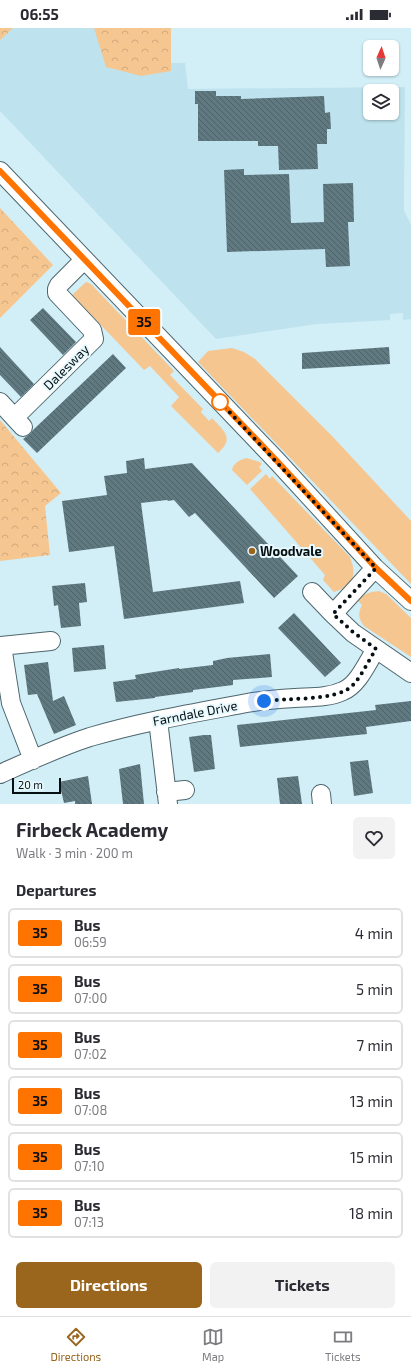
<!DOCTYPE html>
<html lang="en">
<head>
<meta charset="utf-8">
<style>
	:root { --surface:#fff; --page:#f2f2f3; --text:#2b2b33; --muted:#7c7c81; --line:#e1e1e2; --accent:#9a651d }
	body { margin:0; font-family:"Exo 2",sans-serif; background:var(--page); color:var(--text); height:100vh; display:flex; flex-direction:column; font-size:15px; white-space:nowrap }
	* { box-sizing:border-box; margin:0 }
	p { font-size:13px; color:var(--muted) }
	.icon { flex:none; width:22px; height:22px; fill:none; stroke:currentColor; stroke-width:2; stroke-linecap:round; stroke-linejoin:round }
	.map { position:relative; height:776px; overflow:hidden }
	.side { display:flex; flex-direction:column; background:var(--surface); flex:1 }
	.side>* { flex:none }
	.badge { padding:0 8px; border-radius:3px; font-size:14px; line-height:26px }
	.needle { width:26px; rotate:3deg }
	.controls { position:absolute; left:363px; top:12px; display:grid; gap:8px }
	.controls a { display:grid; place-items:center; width:36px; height:36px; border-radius:6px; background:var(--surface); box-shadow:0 1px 3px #0004; font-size:20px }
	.scale { position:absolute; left:12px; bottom:10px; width:49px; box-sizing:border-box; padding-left:4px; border:2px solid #060f12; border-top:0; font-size:11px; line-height:14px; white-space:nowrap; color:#060f12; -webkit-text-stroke:3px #e8f9fe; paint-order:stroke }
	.you { position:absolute; width:20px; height:20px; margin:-10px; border:3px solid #fff; border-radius:50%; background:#1a73e8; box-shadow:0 0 0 6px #1a73e833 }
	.map>.badge { position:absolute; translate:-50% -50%; box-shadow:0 0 0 2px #fff }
	h2 { padding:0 16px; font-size:15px; line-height:36px }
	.round { display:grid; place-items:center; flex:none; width:42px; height:42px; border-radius:6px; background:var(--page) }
	.summary { display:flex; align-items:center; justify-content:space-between; height:68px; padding:0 16px }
	h1 { font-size:19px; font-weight:700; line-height:30px }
	.primary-button { display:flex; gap:8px; margin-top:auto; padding:8px 16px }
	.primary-button a { flex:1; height:46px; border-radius:6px; background:var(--accent); color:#fff; font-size:16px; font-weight:700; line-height:46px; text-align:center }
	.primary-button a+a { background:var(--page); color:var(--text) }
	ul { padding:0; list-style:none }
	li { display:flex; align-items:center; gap:12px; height:50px; margin:0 8px 6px; padding:0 8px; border:2px solid var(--line); border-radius:6px }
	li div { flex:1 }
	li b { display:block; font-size:15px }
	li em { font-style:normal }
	li .badge { min-width:44px; font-weight:700; text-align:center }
	.status { display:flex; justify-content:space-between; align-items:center; height:28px; padding:0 20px; background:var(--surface); direction:ltr }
	.status svg { height:11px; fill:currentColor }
	.tab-bar { display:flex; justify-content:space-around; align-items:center; height:56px; border-top:1px solid var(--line); background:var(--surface); font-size:11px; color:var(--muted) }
	.tab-bar a { display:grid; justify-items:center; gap:2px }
	.tab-bar .on { color:var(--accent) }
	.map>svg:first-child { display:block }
	.built { fill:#bee3ee; fill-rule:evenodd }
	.green { fill:#f6c691 }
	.forest { fill:url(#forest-crowns) }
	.building { fill:url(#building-back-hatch) }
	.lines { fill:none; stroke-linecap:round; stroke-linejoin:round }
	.minor-casing { stroke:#4d666d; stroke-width:20 }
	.minor { stroke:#fff; stroke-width:18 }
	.line-casing { stroke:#fff; stroke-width:9 }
	.line { stroke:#ff7300; stroke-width:6 }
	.walk { stroke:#060f12; stroke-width:4; stroke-dasharray:0 7.2 }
	.stop-dot { fill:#fff; stroke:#ff7300; stroke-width:2 }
	.poi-dot { fill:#9a651d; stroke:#e8f9fe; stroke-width:1.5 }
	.labels { text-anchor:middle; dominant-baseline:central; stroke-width:4; stroke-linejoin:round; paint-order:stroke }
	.street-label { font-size:13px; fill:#060f12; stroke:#e8f9fe }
	.poi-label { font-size:13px; font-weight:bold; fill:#060f12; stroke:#e8f9fe; text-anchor:start }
</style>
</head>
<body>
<div class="status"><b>06:55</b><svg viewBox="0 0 49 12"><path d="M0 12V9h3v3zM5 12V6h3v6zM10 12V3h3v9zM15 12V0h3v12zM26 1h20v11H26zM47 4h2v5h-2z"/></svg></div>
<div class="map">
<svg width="411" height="776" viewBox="0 0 411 776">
	<defs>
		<pattern id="forest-crowns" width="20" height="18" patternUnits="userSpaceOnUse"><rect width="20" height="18" fill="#f6c691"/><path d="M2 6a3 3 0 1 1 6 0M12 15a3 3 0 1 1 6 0" fill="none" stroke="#d1a97c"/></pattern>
		<pattern id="building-back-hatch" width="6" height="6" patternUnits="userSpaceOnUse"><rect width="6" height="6" fill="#607981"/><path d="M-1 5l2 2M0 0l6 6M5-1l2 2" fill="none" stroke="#4d6268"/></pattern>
	</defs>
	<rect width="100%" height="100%" fill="#d2eef7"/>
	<!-- built -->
	<path class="built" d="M0 0H170L171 35H185L188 61 405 59 404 171V182L411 197V291L403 292V285L390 286V292L317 296 216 311 0 83ZM370 63H392V85H370Z"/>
	<!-- green -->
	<path class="green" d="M86 254 91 256 174 343 170 347 203 381 201 384 209 393 212 390C224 403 235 410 218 425L171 378 179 369 150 338 144 342 72 267Z
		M232 320 244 324 255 331 333 409 411 493V556L198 334 208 323Z
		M246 430 260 434 262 436 259 439 262 443 247 457 232 442C233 435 240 432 246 430Z
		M266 446 270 451 272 448 350 529C357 547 354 558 334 564L323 552 325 547 250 461Z
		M379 563 386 566 411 590V629L364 598C358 590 358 585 362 577L358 573C364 565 370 564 379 563Z"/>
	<!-- forest -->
	<path class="forest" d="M0 0H13L0 12Z
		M94 0H171V43L141 48 106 39Z
		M0 180 53 237 0 290Z
		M0 392 61 465 45 478 50 527 0 533Z"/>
	<!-- building -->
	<path class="building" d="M195 63H216V68H241V71L324 68 325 85 330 84 331 101H327V116H317L318 141 279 142 278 118H258V113H198V76H195Z
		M244 141V147L289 146 291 195 324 194 323 156 353 155 354 194H348L350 238 326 239 325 221 227 224 224 142Z
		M43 280 76 314 63 327 30 292Z
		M0 319 34 356 21 369 0 347Z
		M389 319 390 336 302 341V325Z
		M113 326 126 340 37 425 23 411 30 406 33 402Z
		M144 430 145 441 192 435 298 548 274 570 195 485 189 489 174 472 168 473 167 472 141 475 153 564 240 553 244 575 124 591 114 518 69 524 62 473 107 467 104 448 127 445 126 433Z
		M85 555 87 574 79 575 81 598 61 600 58 577 54 578 52 558Z
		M294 585 341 635 325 649 278 600Z
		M104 617 106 641 74 644 72 620Z
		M270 626 272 649 233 652V657L193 662V664L155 669V670L116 674 113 654 136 651 135 647 179 640V641L213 637V633L227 630Z
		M48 634 53 673 64 668 76 697 54 706 37 666 28 667 24 637Z
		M411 673V693L366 699 367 706 240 719 237 697 376 682 375 677Z
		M204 707H211L215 741 194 744 189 709Z
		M368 732 373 765 354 768 350 734Z
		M140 736 144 776H123L119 741Z
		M88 748 92 776H75V773L64 775 59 754Z
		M298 748 302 776H280L277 750Z"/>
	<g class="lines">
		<defs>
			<path id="minor" d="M0 143 277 433 375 540 411 573
				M0 374 23 399
				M15 389 94 311 92 302 57 265V261L59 257 84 232
				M375 540 333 586 353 605 411 645
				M312 564 333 586
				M0 618 51 613
				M2 618 11 675 33 732
				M158 692 168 776
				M0 746C29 733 59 719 90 709 141 694 194 685 247 675 263 672 279 671 295 670 311 669 328 670 343 663 358 657 367 635 376 621
				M166 764 185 762
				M321 766 322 776"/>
		</defs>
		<!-- minor casing -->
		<use href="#minor" class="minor-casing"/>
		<!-- minor -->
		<use href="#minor" class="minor"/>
	</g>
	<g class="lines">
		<defs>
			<path id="line" d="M0 143 277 433 376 540 411 573"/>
		</defs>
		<!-- line casing -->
		<use href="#line" class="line-casing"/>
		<!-- line -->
		<use href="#line" class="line"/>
		<!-- walk -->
		<path class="walk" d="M220 374 376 540 333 586 353 604 376 621C368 633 362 648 352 658 337 673 286 670 264 673"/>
	</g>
	<!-- markers -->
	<circle class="stop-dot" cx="220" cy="374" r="8"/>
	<circle class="poi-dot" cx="252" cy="523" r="4"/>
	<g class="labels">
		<!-- street labels -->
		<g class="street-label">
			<text transform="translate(66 339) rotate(-45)">Dalesway</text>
			<text transform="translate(195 685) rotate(-11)">Farndale Drive</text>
		</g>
		<!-- poi labels -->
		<g class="poi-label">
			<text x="260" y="523">Woodvale</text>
		</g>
	</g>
</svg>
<div class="controls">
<a><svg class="needle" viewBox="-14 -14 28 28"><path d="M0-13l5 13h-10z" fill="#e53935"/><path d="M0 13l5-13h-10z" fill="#7c7c81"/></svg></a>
<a><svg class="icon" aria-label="layers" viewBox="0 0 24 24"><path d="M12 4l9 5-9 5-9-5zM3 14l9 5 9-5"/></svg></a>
</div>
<div class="scale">20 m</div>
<div class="you" style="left:264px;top:673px"></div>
<b class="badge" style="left:144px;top:294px;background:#ff7300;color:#111">35</b>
</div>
<section class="side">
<div class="summary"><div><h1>Firbeck Academy</h1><p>Walk · 3 min · 200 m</p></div><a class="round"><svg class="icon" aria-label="heart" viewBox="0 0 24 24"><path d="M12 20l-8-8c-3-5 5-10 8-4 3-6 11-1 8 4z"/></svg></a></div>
<h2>Departures</h2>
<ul>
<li><span class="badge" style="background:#ff7300;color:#111">35</span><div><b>Bus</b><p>06:59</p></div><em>4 min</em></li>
<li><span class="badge" style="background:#ff7300;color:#111">35</span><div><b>Bus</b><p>07:00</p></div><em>5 min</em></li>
<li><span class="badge" style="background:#ff7300;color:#111">35</span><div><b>Bus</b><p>07:02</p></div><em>7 min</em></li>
<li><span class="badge" style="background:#ff7300;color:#111">35</span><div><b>Bus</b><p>07:08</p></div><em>13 min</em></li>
<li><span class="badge" style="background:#ff7300;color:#111">35</span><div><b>Bus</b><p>07:10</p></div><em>15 min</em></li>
<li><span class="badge" style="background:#ff7300;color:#111">35</span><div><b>Bus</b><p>07:13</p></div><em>18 min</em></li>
</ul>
<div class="primary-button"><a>Directions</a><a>Tickets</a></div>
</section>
<nav class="tab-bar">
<a class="on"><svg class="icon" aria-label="directions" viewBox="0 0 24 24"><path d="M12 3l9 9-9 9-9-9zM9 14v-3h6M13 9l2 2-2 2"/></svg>Directions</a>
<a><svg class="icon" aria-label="map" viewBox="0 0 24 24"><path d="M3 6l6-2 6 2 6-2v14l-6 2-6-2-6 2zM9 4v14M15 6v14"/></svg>Map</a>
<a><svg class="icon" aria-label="tickets" viewBox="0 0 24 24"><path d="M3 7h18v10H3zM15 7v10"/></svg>Tickets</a>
</nav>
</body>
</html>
